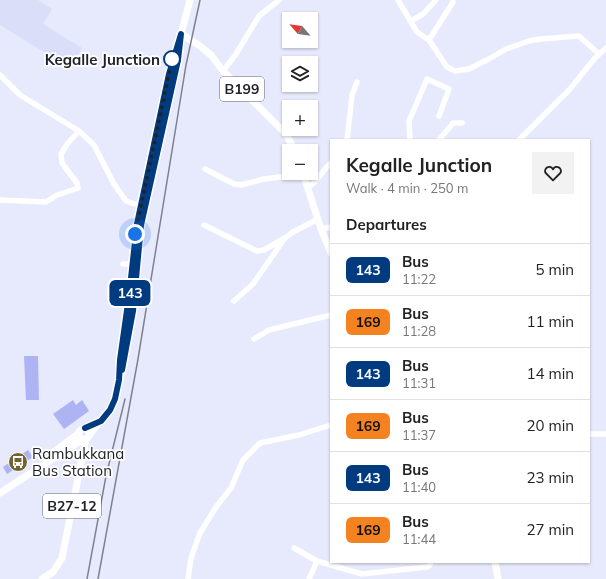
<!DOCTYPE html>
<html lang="en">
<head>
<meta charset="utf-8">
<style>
	:root { --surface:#fff; --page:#f2f2f2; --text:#222; --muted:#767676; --line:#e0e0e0 }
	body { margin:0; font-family:Mulish,sans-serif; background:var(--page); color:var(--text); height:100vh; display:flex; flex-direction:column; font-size:15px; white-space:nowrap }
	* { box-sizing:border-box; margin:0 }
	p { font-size:13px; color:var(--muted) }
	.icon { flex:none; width:22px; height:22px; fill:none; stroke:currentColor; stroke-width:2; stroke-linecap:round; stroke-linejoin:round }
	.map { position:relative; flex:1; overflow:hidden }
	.drawer { position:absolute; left:330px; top:139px; width:260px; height:424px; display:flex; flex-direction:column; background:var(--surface); border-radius:0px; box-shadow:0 1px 3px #0004 }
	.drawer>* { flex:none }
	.badge { padding:0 8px; border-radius:6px; font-size:14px; line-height:26px }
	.needle { width:26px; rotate:298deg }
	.fabs { position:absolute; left:282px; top:12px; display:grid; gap:8px }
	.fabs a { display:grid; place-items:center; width:36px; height:36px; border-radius:0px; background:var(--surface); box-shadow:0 1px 3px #0004; font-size:20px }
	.you { position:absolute; width:20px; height:20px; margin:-10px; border:3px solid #fff; border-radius:50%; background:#1a73e8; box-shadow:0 0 0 6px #1a73e833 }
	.map>.badge { position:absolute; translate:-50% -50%; box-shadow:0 0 0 2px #fff }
	h2 { padding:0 16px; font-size:15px; line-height:36px }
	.round { display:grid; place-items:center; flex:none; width:42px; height:42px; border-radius:0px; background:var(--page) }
	.overview { display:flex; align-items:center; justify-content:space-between; height:68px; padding:0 16px }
	h1 { font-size:19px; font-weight:700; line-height:30px }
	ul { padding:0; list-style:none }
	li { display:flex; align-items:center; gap:12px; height:52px; padding:0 16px; border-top:1px solid var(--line) }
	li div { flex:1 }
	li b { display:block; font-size:15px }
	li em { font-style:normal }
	li .badge { min-width:44px; font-weight:700; text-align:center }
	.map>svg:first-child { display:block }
	.built { fill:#dbdef9 }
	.building { fill:#adb3f3 }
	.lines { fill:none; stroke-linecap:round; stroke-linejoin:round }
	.minor { stroke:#fff; stroke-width:5.5 }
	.major { stroke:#fff; stroke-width:7 }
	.rail { stroke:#80818e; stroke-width:1.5 }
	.line-casing { stroke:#fff; stroke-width:9 }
	.line { stroke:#003b80; stroke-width:6 }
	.walk { stroke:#212229; stroke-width:4; stroke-dasharray:0 7.2 }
	.stop-dot { fill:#fff; stroke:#003b80; stroke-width:2 }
	.labels { text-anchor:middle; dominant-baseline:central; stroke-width:3.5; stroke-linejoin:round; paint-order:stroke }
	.shield { fill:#fff; stroke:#646469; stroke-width:1 }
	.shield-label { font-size:14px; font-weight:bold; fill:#212229 }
	.stop-label { font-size:15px; font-weight:bold; fill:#212229; stroke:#fff; text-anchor:end }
	.poi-label { font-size:15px; fill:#212229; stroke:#fff; text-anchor:start }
</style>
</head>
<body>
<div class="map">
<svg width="606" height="579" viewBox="0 0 606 579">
	<rect width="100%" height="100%" fill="#e7e9fd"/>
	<!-- built -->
	<path class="built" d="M0 0H38L52 9 43 24 82 48 70 68 0 25Z"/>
	<!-- building -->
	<path class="building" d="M24 356H38L39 400H26Z
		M73 400 76 405 82 400 89 411 64 429 53 414Z
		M28 450 33 457 7 474 3 467Z"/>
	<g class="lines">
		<!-- minor -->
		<path class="minor" d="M398 0 417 32 429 40 447 67 455 71 469 69 489 59 506 49 529 41 540 39 579 36 599 54
			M411 21 423 14 436 0
			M429 40 453 2
			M223 71 236 54 259 16 279 0
			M0 75 20 95 79 131 94 145 114 184 126 201 144 207
			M347 140 352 95 357 82
			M410 140 409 121 427 79 449 89 439 116
			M439 140 453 123H462
			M519 140 570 89 595 58 606 48
			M205 169 234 184 241 185 264 179 303 174
			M308 187C318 182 322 170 331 163
			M0 200 46 202 57 195 78 188 77 183 62 163 61 154 68 143 79 131
			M204 225 257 251 264 250 283 239
			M321 229 331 227
			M123 264H132
			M234 301 253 284 285 238 293 232 318 219
			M254 339 269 330 331 315
			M589 434H606
			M294 548 317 561 362 574 427 567 430 565 431 562
			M188 579 191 558 200 533 216 507 231 488 243 460 260 443 299 435 331 425
			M309 579 317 561"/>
		<!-- major -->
		<path class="major" d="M181 34 200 46 211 55 223 71 286 134 295 151
			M150 159 172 59 181 34 190 0
			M303 173 321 229 331 253
			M120 364 129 296 132 260
			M78.5 434a5.5 5.5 0 1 1 11 0a5.5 5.5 0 1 1-11 0Z
			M90 434 112 407 125 360 133 311 141 225 178 60 181 34
			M51 454 79 433
			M0 493 83 439
			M495 562 498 579
			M42 579 53 572 62 558 86 439"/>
		<!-- rail -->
		<path class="rail" d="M87 579 106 476 125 399
			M98 579 138 359 186 65 200 0"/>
	</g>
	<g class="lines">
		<defs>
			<path id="line" d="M85 428 101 421 110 410 115 399 119 380 120 360 129 296 137 224 169 74 181 34 178 60 141 225 133 311 122 370"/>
		</defs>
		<!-- line casing -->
		<use href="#line" class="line-casing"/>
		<!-- line -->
		<use href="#line" class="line"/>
		<!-- walk -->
		<path class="walk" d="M135 234 172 59"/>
	</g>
	<!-- icons -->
	<defs>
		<symbol id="bus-disc" viewBox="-11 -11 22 22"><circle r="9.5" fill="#726330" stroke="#fff"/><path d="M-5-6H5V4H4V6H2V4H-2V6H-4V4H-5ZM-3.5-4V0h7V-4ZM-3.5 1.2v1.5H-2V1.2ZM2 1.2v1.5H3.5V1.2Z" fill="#fff"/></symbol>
	</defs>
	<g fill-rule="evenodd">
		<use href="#bus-disc" x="7" y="451" width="22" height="22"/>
	</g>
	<!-- markers -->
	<circle class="stop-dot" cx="172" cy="59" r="8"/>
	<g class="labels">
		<!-- shield labels -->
		<g class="shield">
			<rect x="220" y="77" width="44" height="24" rx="3"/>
			<rect x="43" y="494" width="58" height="24" rx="3"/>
		</g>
		<g class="shield-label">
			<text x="242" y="89">B199</text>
			<text x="72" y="506">B27-12</text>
		</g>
		<!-- stop labels -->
		<g class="stop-label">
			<text x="160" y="59">Kegalle Junction</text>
		</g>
		<!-- poi labels -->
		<g class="poi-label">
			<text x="32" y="453">Rambukkana<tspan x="32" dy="17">Bus Station</tspan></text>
		</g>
	</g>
</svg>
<div class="fabs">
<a><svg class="needle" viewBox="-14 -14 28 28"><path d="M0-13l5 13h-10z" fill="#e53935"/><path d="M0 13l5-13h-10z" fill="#767676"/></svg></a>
<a><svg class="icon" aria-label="layers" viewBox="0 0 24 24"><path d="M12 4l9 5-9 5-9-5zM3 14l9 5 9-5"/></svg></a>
<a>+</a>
<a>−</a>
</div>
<div class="you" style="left:135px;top:234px"></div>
<b class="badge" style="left:130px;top:293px;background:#003b80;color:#fff">143</b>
<section class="drawer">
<div class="overview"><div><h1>Kegalle Junction</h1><p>Walk · 4 min · 250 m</p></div><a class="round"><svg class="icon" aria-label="heart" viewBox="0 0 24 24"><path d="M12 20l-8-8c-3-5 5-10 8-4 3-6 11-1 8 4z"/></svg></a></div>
<h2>Departures</h2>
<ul>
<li><span class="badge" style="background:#003b80;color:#fff">143</span><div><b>Bus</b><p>11:22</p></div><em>5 min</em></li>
<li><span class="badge" style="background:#f58220;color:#111">169</span><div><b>Bus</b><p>11:28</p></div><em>11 min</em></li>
<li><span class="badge" style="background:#003b80;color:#fff">143</span><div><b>Bus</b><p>11:31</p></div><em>14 min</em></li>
<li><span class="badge" style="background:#f58220;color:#111">169</span><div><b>Bus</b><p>11:37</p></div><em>20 min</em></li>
<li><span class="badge" style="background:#003b80;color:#fff">143</span><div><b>Bus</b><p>11:40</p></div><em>23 min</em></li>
<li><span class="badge" style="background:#f58220;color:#111">169</span><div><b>Bus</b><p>11:44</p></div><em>27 min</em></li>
</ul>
</section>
</div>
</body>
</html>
